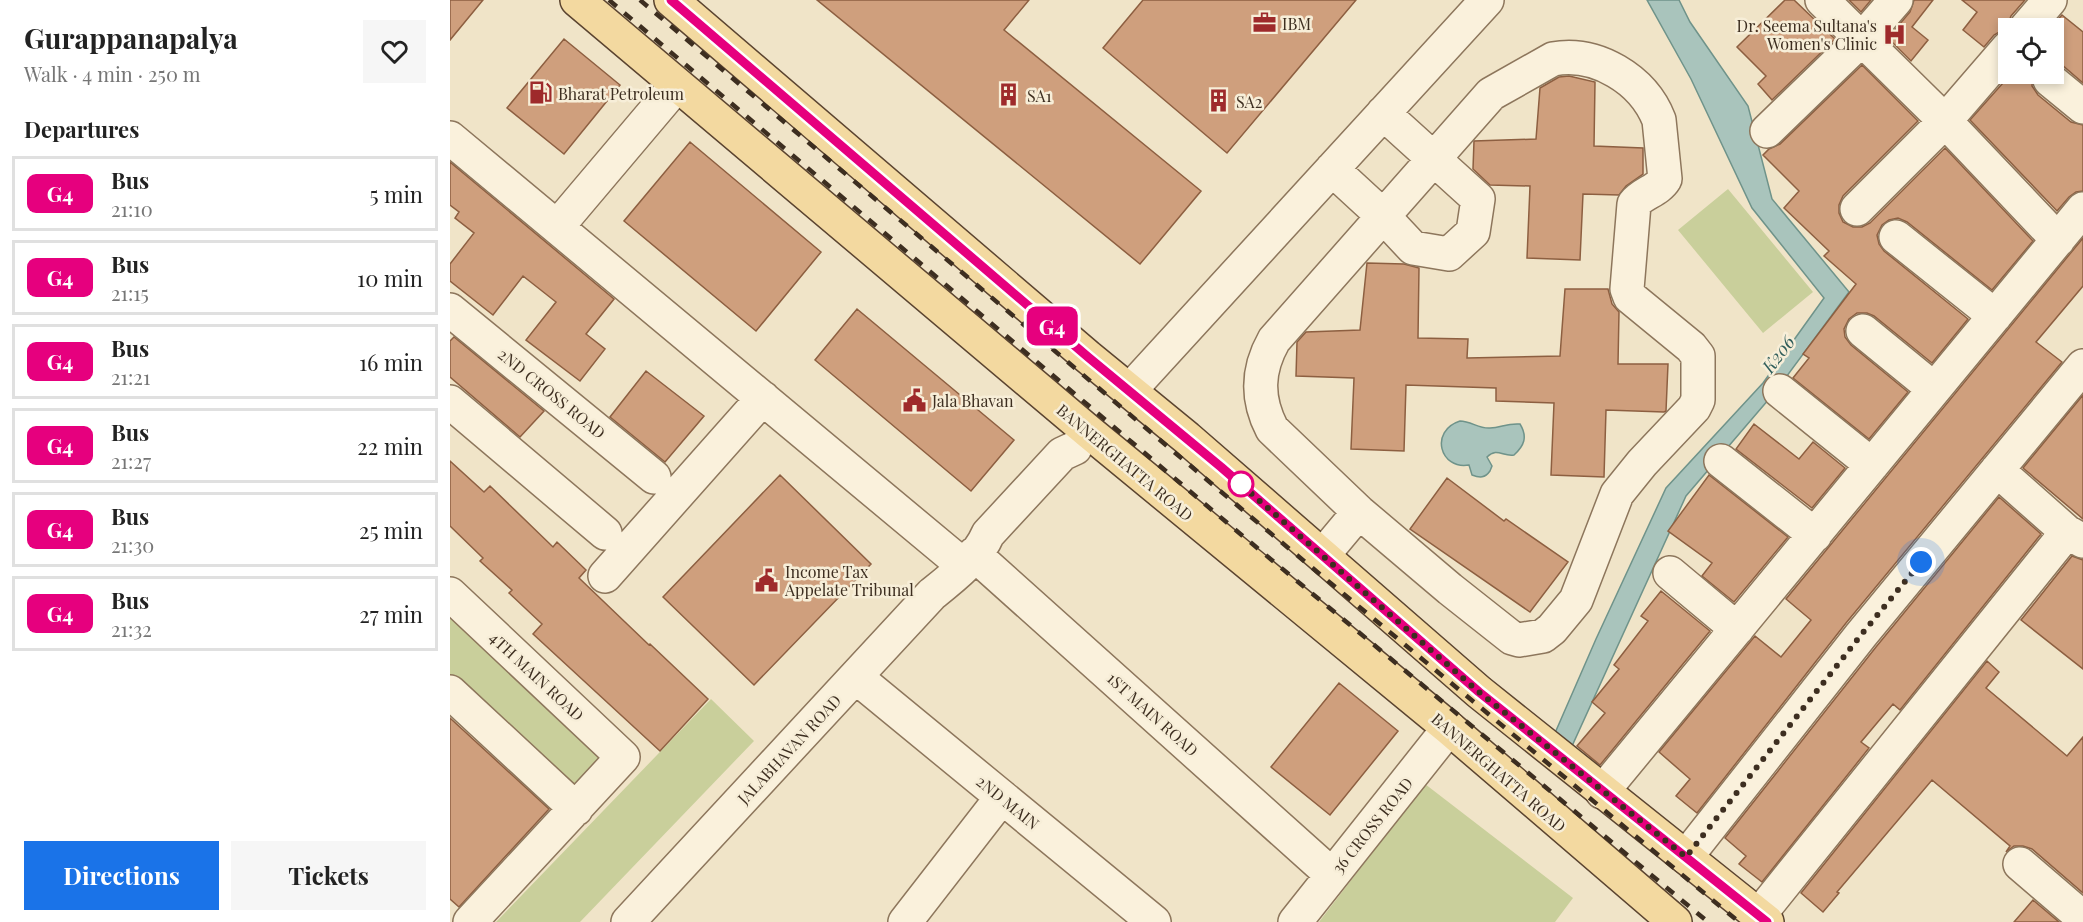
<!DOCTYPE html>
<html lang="en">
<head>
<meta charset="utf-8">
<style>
	:root { --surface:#fff; --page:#f6f6f6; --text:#222; --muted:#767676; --line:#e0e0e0; --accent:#1a73e8 }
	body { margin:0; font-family:"Playfair Display",serif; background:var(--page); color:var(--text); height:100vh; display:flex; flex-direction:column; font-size:22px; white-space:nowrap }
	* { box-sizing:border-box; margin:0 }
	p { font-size:20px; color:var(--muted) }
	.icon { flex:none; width:33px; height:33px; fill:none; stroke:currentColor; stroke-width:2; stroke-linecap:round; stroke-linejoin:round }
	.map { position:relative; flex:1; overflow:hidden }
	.side { display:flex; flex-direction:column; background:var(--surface); width:450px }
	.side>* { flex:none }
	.badge { padding:0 12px; border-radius:9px; font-size:21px; line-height:39px }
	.controls { position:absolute; left:1548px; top:18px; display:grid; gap:12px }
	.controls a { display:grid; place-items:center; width:66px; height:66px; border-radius:0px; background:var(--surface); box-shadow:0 3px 9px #0003; font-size:30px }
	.you { position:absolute; width:30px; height:30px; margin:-15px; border:4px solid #fff; border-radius:50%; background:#1a73e8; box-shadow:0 0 0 9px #1a73e833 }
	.map>.badge { position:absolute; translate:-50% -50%; box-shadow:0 0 0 3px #fff }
	h2 { padding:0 24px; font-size:22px; line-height:54px }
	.round { display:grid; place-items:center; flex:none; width:63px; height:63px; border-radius:0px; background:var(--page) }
	.head { display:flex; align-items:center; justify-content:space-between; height:102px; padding:0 24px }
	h1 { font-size:28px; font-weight:700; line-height:45px }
	.cta { display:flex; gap:12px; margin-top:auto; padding:12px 24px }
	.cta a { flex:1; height:69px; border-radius:0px; background:var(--accent); color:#fff; font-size:24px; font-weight:700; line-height:69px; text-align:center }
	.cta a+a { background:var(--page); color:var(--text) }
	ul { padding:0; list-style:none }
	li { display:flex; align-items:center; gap:18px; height:75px; margin:0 12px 9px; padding:0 12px; border:3px solid var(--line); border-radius:0px }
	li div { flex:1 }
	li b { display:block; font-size:22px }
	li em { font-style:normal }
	li .badge { min-width:66px; font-weight:700; text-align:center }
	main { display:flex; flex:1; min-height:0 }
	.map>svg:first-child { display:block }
	.green { fill:#c9cf9b }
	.water { fill:#a9c4bc; stroke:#6f938a; stroke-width:1.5 }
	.building { fill:#cf9f7d; stroke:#8d5f41; stroke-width:1.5 }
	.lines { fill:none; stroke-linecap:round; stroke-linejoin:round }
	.minor-casing { stroke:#8d765c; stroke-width:36 }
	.major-casing { stroke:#5b4430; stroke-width:36 }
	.minor { stroke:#faf1dc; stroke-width:33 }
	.major { stroke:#f3d9a0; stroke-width:33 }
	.rail { stroke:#3d2e20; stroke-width:4.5; stroke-dasharray:10 10; stroke-linecap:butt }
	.line-casing { stroke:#fff; stroke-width:14 }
	.line { stroke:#e6007e; stroke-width:9 }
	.walk { stroke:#3d2e20; stroke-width:6; stroke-dasharray:0 10.8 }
	.stop-dot { fill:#fff; stroke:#e6007e; stroke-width:3 }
	.labels { text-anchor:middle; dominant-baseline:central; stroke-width:5; stroke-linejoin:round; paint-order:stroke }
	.poi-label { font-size:16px; fill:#3d2e20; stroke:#f7eed8; text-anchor:start }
	.street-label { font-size:16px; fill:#3d2e20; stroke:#f7eed8 }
	.water-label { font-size:18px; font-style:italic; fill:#2f5d5a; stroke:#f7eed8 }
</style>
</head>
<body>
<main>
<section class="side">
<div class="head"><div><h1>Gurappanapalya</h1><p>Walk · 4 min · 250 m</p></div><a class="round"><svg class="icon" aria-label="heart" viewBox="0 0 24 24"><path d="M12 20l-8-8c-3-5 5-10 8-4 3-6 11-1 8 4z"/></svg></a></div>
<h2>Departures</h2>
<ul>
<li><span class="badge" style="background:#e6007e;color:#fff">G4</span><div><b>Bus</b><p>21:10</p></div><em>5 min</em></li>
<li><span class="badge" style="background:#e6007e;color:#fff">G4</span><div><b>Bus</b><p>21:15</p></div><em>10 min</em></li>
<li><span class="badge" style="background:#e6007e;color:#fff">G4</span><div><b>Bus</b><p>21:21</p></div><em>16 min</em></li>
<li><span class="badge" style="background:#e6007e;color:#fff">G4</span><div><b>Bus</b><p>21:27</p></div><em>22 min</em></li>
<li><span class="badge" style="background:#e6007e;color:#fff">G4</span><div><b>Bus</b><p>21:30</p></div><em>25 min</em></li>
<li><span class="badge" style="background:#e6007e;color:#fff">G4</span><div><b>Bus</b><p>21:32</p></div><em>27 min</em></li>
</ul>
<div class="cta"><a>Directions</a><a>Tickets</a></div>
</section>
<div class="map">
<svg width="1633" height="922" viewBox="0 0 1633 922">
	<rect width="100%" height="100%" fill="#f0e4c8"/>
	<!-- green -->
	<path class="green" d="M1278 189 1363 292 1313 333 1228 230Z
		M0 615 151 759 122 791 0 678Z
		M261 699 304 741 130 922H46Z
		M975 784 1123 898 1105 922H869Z"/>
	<!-- water -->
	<path class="water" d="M1197 0H1229L1240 22 1298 106 1322 199 1399 292 1325 392 1236 496 1122 746 1105 733 1146 639 1216 488 1313 383 1374 298 1302 208 1241 79Z
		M1010 421C1021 421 1029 429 1040 428 1051 428 1056 423 1070 424 1078 437 1074 446 1064 455 1053 457 1047 447 1037 457L1042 466 1040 471C1035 478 1030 478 1022 475L1019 465C990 470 979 431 1010 421Z"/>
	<!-- building -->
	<path class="building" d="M0 0H33L0 40Z
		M367 0H579L554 30 751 191 690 264Z
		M693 0H906L777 153 653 48Z
		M1335 0H1344L1385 39 1322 100 1308 84 1316 76 1287 47Z
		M1399 0H1421L1411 12Z
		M1464 0H1483L1462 27 1478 40 1461 61 1438 38 1460 12Z
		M1512 0H1575L1561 16 1558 24V30L1551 31 1544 35 1534 47 1513 30 1527 12Z
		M1612 15 1633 32V83L1612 65 1604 62V28H1600Z
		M114 39 170 85 114 154 57 108Z
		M1412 65 1468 121 1393 196 1389 205V213L1393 222 1403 227H1412L1420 223 1495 148 1583 241 1542 290 1457 222 1448 218 1439 220 1432 225 1427 235 1429 244 1434 251 1518 319 1482 363 1424 316 1417 313H1407L1399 319 1394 329 1395 337 1401 345 1458 392 1419 439 1343 378 1359 358 1353 354 1406 284 1374 256 1379 251 1334 208 1349 191 1313 155 1319 149 1330 144Z
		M1561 74H1583L1582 86 1588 95 1621 122 1633 125V191L1626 192 1619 197 1607 211 1520 120Z
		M1119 76 1145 82 1144 146 1193 148V174L1176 186 1169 195 1133 194 1130 260 1077 258 1080 186 1040 185 1023 169 1024 141 1086 139 1090 88 1109 77Z
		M240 142 371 252 306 331 174 221Z
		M0 162 164 299 136 334 155 349 130 381 76 340 106 302 73 276 43 315 0 281V264L24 233 5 218 9 212 0 205Z
		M1633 238V286L1586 342 1612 362 1396 623 1247 813 1226 796 1240 779 1209 752 1305 636 1331 657 1361 620 1336 599Z
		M917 263 954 264 969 268 968 338 1018 339 1017 358 1110 356 1115 289H1158L1162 304 1169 312 1168 364H1218L1216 411 1214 412 1156 410 1154 477 1101 475 1104 403 1046 401V388L956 385 954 451 901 449 904 378 846 376 847 342 856 332 910 330Z
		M407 309 564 440 521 491 365 360Z
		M4 337 94 411 70 437 0 377V341Z
		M196 371 254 416 215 462 160 417Z
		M1633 395V519L1573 468Z
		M1304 424 1349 459 1363 442 1395 468 1362 508 1286 449Z
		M0 461 34 492 40 486 103 547 107 542 136 570 129 578 199 645 200 644 258 699 210 751 83 634 92 624 59 593 62 590 30 561 33 558 0 526Z
		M330 475 421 564 304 685 213 597Z
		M1259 475 1338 537 1284 602 1252 576 1262 563 1218 531Z
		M997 478 1054 521 1056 519 1118 562 1080 612 960 529Z
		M1549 497 1591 534 1450 710 1443 704 1411 742 1419 748 1312 882 1289 864 1296 856 1275 838 1426 647Z
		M1622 556 1633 560V669L1571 620Z
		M1211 591 1260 631 1150 765 1127 746 1155 713 1142 702 1169 669 1164 665 1198 621 1191 616Z
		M1537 661 1549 672 1536 688 1617 756 1633 737V893L1582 849 1573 846H1564L1556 852 1560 846 1482 780 1387 892 1389 893 1373 912 1351 893Z
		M889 683 948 731 880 815 821 767Z
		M0 718 99 809 9 907 0 899Z
		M1583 900 1609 922H1564Z"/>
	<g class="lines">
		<defs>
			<path id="minor" d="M1372 0 1495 121 1608 240
				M1576 28 1600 0
				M1103 59C1146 51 1193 79 1209 120L1215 179C1208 191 1192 193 1184 204L1177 289 1180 297 1241 347 1248 356V400L1244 408 1192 463 1167 494 1126 600 1102 629 1093 636 1069 640 1062 638 1000 589 909 512 822 429C806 398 807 370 824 340L1041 94Z
				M1600 80 1633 107
				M1317 131 1412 39 1446 0
				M0 138 514 566
				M882 169 933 216 963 248 999 254 1023 232 1028 199 933 113
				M1407 209 1495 121 1558 48
				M107 227 227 85
				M1446 237 1545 316
				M0 310 204 477
				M1413 331 1484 389
				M679 391 1037 0
				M1330 391 1422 465
				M0 402 155 533
				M1271 461 1365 535
				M1547 470 1617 532 1633 541
				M524 554 882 875
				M873 555 909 512
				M1220 573 1287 629
				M155 576 313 398
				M0 594 173 757 20 922
				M412 682 704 922
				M0 692 126 809
				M1152 792 1633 209
				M1236 857 1411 635 1633 366
				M1570 864 1633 918
				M1309 915 1617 532
				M178 922 482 594C502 578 528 558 538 534L612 454 625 448
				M455 922 552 797
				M845 922 999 728"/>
			<path id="major" d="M127 0 639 432 999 728 1225 922
				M221 0 638 357 737 438 1029 692 1317 922"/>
		</defs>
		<!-- minor casing -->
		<use href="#minor" class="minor-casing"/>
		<!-- major casing -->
		<use href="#major" class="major-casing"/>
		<!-- minor -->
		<use href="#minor" class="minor"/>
		<!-- major -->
		<use href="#major" class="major"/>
		<!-- rail -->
		<path class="rail" d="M159 0 788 532 1258 922
			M190 0 801 517 1289 922"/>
	</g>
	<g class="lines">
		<defs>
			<path id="line" d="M221 0 638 357 771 467 1029 692 1317 922"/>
		</defs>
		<!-- line casing -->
		<use href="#line" class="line-casing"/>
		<!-- line -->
		<use href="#line" class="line"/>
		<!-- walk -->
		<path class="walk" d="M791 484 788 482 1029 692 1236 857 1411 635 1471 562"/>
	</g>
	<!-- icons -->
	<defs>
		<symbol id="office-bare" viewBox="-9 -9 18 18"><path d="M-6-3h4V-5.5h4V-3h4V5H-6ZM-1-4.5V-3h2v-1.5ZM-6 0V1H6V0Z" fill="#9e2a2b" stroke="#f7eed8" stroke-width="2.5" paint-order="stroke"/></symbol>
		<symbol id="hospital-bare" viewBox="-9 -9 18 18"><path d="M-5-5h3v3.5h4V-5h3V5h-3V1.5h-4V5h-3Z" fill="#9e2a2b" stroke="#f7eed8" stroke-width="2.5" paint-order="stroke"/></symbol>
		<symbol id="fuel-bare" viewBox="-9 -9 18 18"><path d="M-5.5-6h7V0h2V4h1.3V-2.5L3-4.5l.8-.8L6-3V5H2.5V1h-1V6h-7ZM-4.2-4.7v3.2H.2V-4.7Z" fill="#9e2a2b" stroke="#f7eed8" stroke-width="2.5" paint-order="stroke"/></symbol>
		<symbol id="building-bare" viewBox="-9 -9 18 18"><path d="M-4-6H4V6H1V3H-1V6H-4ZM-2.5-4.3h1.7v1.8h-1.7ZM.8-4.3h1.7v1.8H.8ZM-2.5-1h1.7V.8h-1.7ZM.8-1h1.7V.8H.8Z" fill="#9e2a2b" stroke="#f7eed8" stroke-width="2.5" paint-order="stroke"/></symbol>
		<symbol id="civic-bare" viewBox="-9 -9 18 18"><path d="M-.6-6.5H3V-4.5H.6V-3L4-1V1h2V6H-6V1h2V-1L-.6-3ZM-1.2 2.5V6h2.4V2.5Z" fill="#9e2a2b" stroke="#f7eed8" stroke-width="2.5" paint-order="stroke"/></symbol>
	</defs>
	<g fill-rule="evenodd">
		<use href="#office-bare" x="798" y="6" width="33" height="33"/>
		<use href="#hospital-bare" x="1428" y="18" width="33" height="33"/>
		<use href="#fuel-bare" x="74" y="76" width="33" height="33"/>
		<use href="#building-bare" x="542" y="78" width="33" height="33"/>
		<use href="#building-bare" x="752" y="84" width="33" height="33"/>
		<use href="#civic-bare" x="448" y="384" width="33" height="33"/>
		<use href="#civic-bare" x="300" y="564" width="33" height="33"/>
	</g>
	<!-- markers -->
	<circle class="stop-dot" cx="791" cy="484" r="12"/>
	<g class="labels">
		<!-- poi labels -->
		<g class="poi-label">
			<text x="832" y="23">IBM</text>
			<text x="1427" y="25" text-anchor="end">Dr. Seema Sultana's<tspan x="1427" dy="18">Women's Clinic</tspan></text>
			<text x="108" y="93">Bharat Petroleum</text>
			<text x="577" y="95">SA1</text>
			<text x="786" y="101">SA2</text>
			<text x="482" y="400">Jala Bhavan</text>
			<text x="335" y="571">Income Tax<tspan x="335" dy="18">Appelate Tribunal</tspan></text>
		</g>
		<!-- street labels -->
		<g class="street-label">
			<text transform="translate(102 393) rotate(39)">2ND CROSS ROAD</text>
			<text transform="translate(675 462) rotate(40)">BANNERGHATTA ROAD</text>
			<text transform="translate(87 676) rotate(43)">4TH MAIN ROAD</text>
			<text transform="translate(703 714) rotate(42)">1ST MAIN ROAD</text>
			<text transform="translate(339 749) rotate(-47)">JALABHAVAN ROAD</text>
			<text transform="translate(1049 772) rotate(41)">BANNERGHATTA ROAD</text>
			<text transform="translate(558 802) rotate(39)">2ND MAIN</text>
			<text transform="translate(922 825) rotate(-51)">36 CROSS ROAD</text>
		</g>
		<!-- water labels -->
		<g class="water-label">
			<text transform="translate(1328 354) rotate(-53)">K206</text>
		</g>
	</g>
</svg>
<div class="controls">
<a><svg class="icon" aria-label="locate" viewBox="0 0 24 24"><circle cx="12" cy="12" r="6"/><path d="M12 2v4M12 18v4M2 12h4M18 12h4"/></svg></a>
</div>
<div class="you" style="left:1471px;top:562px"></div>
<b class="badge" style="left:602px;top:326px;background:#e6007e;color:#fff">G4</b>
</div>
</main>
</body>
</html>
